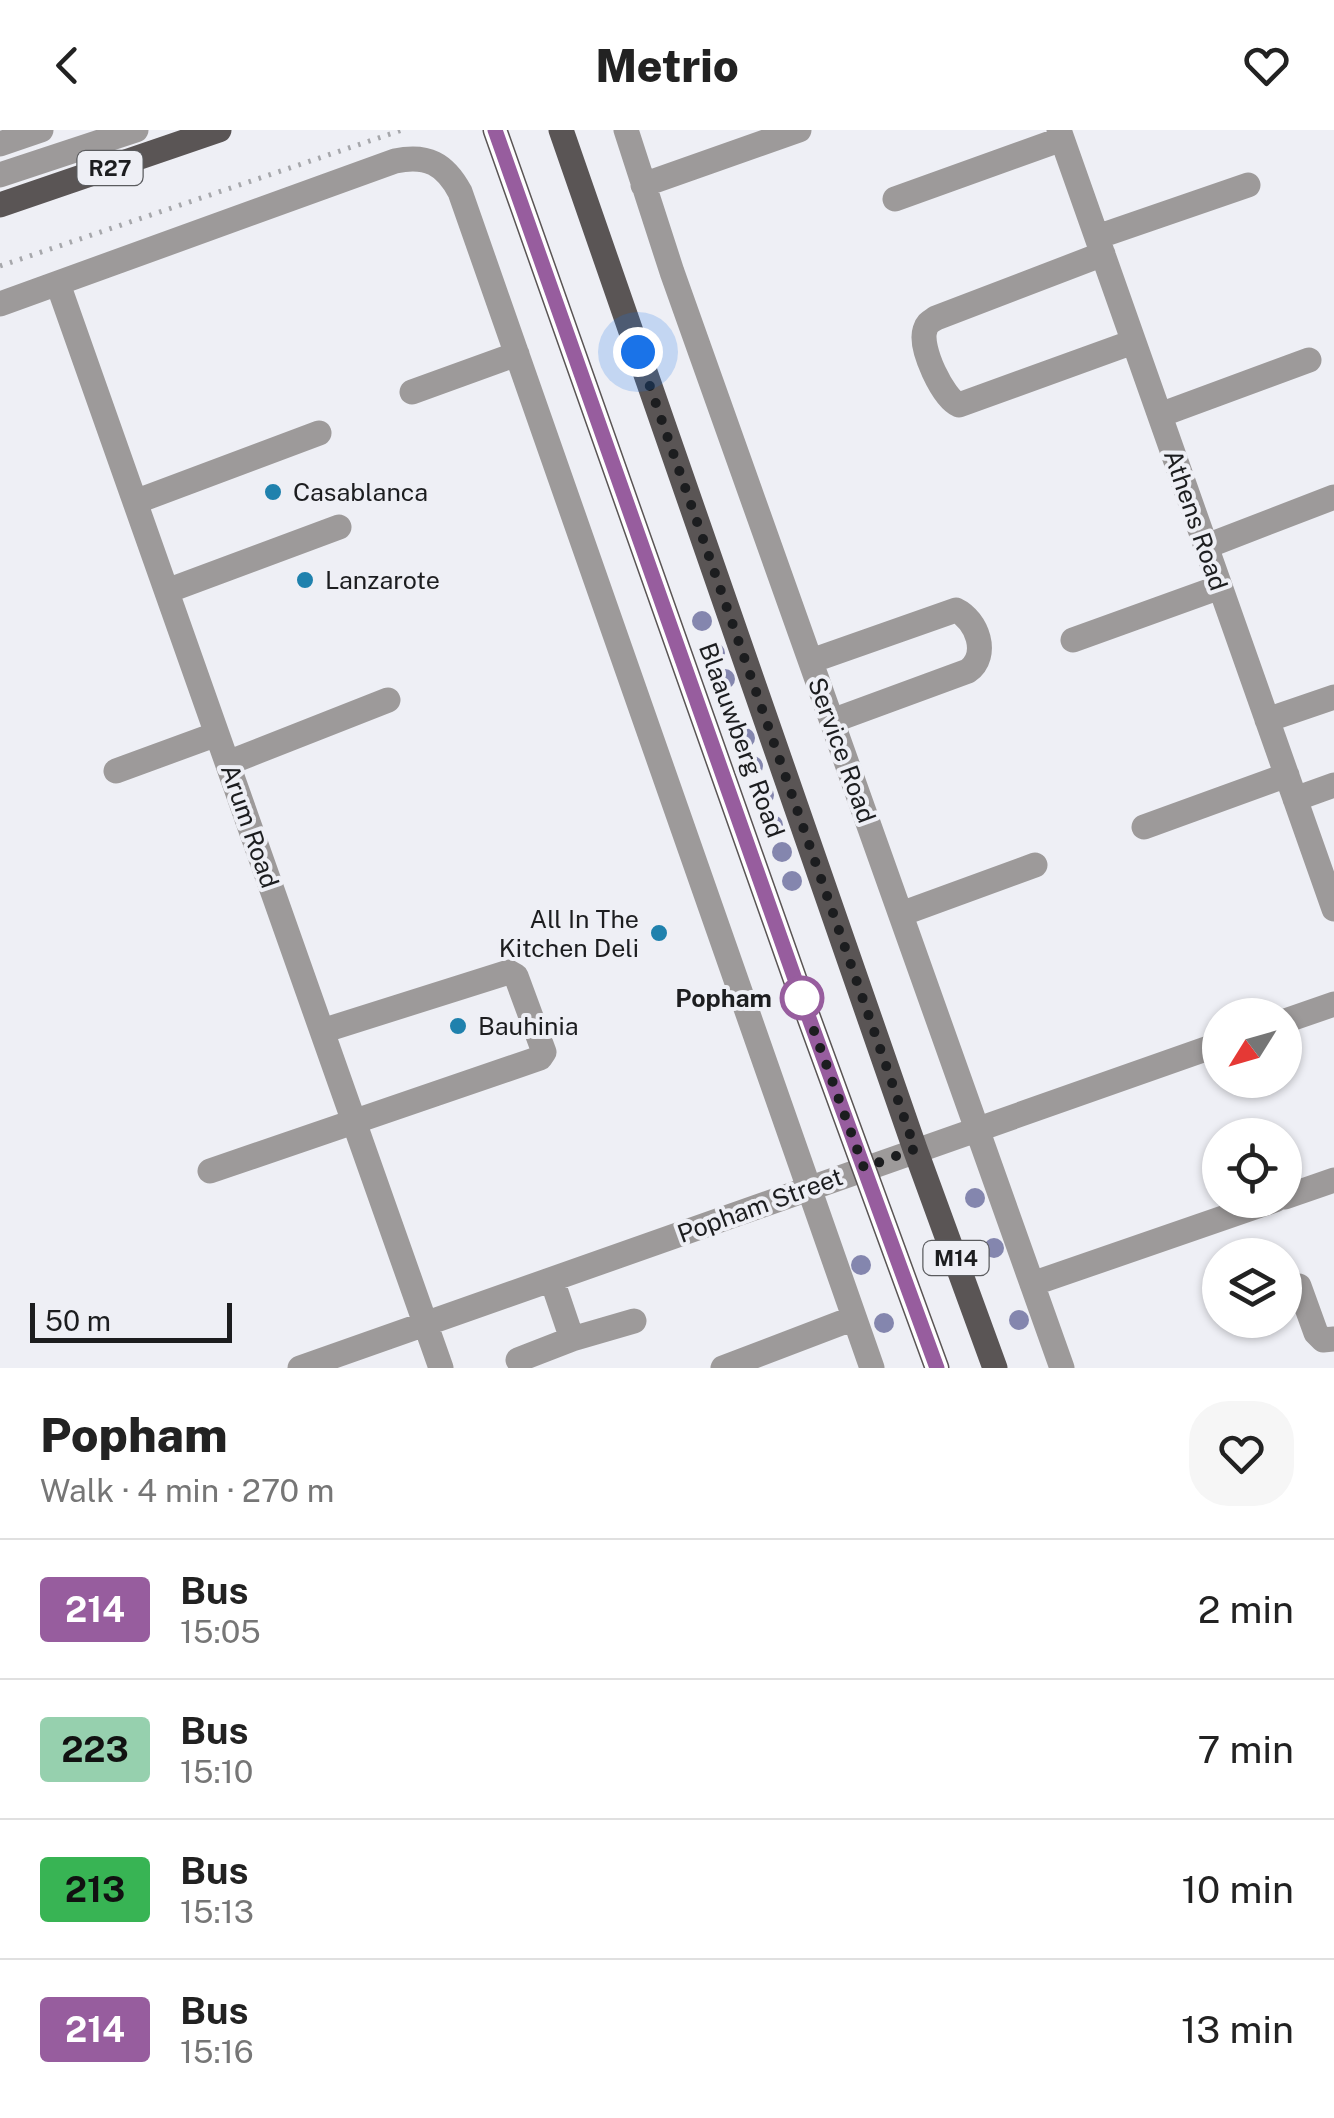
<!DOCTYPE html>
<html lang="en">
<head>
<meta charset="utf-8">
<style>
	:root { --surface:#fff; --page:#f6f6f6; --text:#222; --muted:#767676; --line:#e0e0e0 }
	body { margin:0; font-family:"Public Sans",sans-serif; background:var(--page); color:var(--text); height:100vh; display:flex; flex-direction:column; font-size:38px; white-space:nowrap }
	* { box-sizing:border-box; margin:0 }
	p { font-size:32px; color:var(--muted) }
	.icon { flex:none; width:55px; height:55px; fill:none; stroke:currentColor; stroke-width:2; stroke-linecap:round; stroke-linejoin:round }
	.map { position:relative; height:1238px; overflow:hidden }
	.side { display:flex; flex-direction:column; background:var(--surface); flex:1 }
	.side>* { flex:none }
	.badge { padding:0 20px; border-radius:8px; font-size:35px; line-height:65px }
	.needle { width:65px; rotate:233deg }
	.fabs { position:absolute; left:1202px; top:868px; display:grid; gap:20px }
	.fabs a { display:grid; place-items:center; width:100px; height:100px; border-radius:50%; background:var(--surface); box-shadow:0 2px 8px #0004; font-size:50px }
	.scale { position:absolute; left:30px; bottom:25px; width:202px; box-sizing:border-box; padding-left:10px; border:5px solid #1c1d1f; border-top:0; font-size:28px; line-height:35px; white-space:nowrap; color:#1c1d1f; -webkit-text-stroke:8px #eeeff5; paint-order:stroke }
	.you { position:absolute; width:50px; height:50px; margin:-25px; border:8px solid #fff; border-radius:50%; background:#1a73e8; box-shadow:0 0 0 15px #1a73e833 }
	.map>.badge { position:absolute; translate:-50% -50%; box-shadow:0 0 0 5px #fff }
	.round { display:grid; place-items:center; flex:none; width:105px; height:105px; border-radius:40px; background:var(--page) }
	.summary { display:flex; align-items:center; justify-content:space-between; height:170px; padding:0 40px }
	h1 { font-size:48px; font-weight:800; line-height:75px }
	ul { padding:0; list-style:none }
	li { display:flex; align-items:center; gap:30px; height:140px; padding:0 40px; border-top:2px solid var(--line) }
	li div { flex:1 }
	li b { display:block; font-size:38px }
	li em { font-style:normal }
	li .badge { min-width:110px; font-weight:700; text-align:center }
	header { display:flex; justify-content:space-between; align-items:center; height:130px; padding:0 40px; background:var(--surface); font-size:45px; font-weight:800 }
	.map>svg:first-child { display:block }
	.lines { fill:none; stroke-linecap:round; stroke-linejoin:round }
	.path { stroke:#a6a7ab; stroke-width:5; stroke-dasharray:2.5 8; stroke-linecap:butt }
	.minor { stroke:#9d9a9a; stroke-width:25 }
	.major { stroke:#5a5555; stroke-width:25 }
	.tree { fill:#8486ae }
	.line-casing { stroke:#fff; stroke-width:22 }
	.line { stroke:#975d9e; stroke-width:15 }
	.walk { stroke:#1c1d1f; stroke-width:10; stroke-dasharray:0 18 }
	.poi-dot { fill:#1f81ad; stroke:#eeeff5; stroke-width:4 }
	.stop-dot { fill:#fff; stroke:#975d9e; stroke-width:5 }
	.labels { text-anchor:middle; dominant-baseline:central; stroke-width:8; stroke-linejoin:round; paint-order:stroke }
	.shield { fill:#eeeff5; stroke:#5b5c5f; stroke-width:2.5 }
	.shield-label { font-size:22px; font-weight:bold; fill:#1c1d1f }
	.poi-label { font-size:25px; fill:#1c1d1f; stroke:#eeeff5; text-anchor:start }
	.street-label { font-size:25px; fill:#1c1d1f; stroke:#eeeff5 }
	.stop-label { font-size:25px; font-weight:bold; fill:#1c1d1f; stroke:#eeeff5; text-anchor:end }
</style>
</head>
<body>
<header><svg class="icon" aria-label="back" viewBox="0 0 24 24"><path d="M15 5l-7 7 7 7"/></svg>Metrio<svg class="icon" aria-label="heart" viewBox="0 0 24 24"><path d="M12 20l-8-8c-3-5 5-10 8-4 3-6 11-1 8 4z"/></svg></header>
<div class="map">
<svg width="1334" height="1238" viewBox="0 0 1334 1238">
	<rect width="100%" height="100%" fill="#eeeff5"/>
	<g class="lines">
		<!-- path -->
		<path class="path" d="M0 136 402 0"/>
		<!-- minor -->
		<path class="minor" d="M626 0 672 142 1062 1238
			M1059 0 1334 779
			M0 14 41 0
			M0 45 136 0
			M643 55 799 0
			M895 69 1062 9
			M1097 107 1248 55
			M1103 124 936 188C930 192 927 193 925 200 919 218 943 268 959 275L1133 212
			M58 154 441 1238
			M0 174 395 31C427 24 445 34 460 62L872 1238
			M412 262 517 224
			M1160 285 1309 230
			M135 372 319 303
			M1207 416 1334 367
			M167 461 339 397
			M1073 510 1220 457
			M811 531 956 480C977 490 990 525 968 541L832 591
			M1267 590 1334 567
			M228 633 388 570
			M116 641 217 604
			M1295 669 1334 655
			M1144 697 1287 645
			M901 784 1035 735
			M1285 891 1334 874
			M210 1041 540 928 544 922 516 846 509 842 322 901
			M1285 1067 1334 1050
			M552 1150 572 1209
			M1032 1154 1275 1070
			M1299 1156 1316 1203 1323 1210 1334 1209
			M518 1230 572 1209 634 1191
			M300 1238 1220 914
			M723 1238 854 1188"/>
		<!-- major -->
		<path class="major" d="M495 0 802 869 937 1238
			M561 0 915 1019 995 1238
			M0 75 219 0"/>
	</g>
	<!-- trees -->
	<g class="tree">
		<circle cx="702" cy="491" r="10"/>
		<circle cx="715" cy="523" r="10"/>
		<circle cx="725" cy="549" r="10"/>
		<circle cx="745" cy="608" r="10"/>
		<circle cx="753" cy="636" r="10"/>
		<circle cx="764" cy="665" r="10"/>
		<circle cx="773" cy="695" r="10"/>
		<circle cx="782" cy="722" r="10"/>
		<circle cx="792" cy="751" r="10"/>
		<circle cx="975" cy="1068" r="10"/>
		<circle cx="994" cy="1118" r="10"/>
		<circle cx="861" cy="1135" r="10"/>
		<circle cx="1019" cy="1190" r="10"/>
		<circle cx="884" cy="1193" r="10"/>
	</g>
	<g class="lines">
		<defs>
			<path id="line" d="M495 0 802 869 937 1238"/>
		</defs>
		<!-- line casing -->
		<use href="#line" class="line-casing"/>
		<!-- line -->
		<use href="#line" class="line"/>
		<!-- walk -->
		<path class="walk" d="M638 222 915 1019 864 1038 802 868"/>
	</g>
	<!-- markers -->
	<g class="poi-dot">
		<circle cx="273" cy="362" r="10"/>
		<circle cx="305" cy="450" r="10"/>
		<circle cx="659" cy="803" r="10"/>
		<circle cx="458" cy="896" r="10"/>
	</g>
	<circle class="stop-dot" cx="802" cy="868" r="20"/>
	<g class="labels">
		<!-- shield labels -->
		<g class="shield">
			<rect x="77.5" y="21" width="65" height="34" rx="8"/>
			<rect x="923.5" y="1111" width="65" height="34" rx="8"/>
		</g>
		<g class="shield-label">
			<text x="110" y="38">R27</text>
			<text x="956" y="1128">M14</text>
		</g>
		<!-- poi labels -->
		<g class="poi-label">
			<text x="293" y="362">Casablanca</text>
			<text x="325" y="450">Lanzarote</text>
			<text x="639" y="789" text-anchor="end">All In The<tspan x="639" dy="29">Kitchen Deli</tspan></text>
			<text x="478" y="896">Bauhinia</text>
		</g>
		<!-- street labels -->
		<g class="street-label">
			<text transform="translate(1196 390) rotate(71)">Athens Road</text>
			<text transform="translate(742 610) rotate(70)">Blaauwberg Road</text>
			<text transform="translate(842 620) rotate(70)">Service Road</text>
			<text transform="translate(250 696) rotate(71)">Arum Road</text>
			<text transform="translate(760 1075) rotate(-20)">Popham Street</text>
		</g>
		<!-- stop labels -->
		<g class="stop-label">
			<text x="772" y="868">Popham</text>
		</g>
	</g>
</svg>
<div class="fabs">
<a><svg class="needle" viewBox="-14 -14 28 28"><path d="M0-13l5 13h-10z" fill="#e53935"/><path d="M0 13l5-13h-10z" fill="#767676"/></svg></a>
<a><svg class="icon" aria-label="locate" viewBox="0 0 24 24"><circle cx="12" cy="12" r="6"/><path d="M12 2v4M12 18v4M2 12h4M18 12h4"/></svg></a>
<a><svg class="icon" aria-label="layers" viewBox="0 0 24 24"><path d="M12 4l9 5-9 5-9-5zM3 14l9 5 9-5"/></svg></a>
</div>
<div class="scale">50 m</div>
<div class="you" style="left:638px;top:222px"></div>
</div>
<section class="side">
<div class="summary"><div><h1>Popham</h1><p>Walk · 4 min · 270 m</p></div><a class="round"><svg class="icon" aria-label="heart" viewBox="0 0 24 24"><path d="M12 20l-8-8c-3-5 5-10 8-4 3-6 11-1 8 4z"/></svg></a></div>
<ul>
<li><span class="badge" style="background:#975d9e;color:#fff">214</span><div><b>Bus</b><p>15:05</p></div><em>2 min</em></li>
<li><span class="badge" style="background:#96d0ae;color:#111">223</span><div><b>Bus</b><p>15:10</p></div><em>7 min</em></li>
<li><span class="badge" style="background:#38b454;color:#111">213</span><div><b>Bus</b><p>15:13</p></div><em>10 min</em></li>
<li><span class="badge" style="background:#975d9e;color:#fff">214</span><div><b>Bus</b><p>15:16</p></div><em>13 min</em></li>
</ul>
</section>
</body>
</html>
